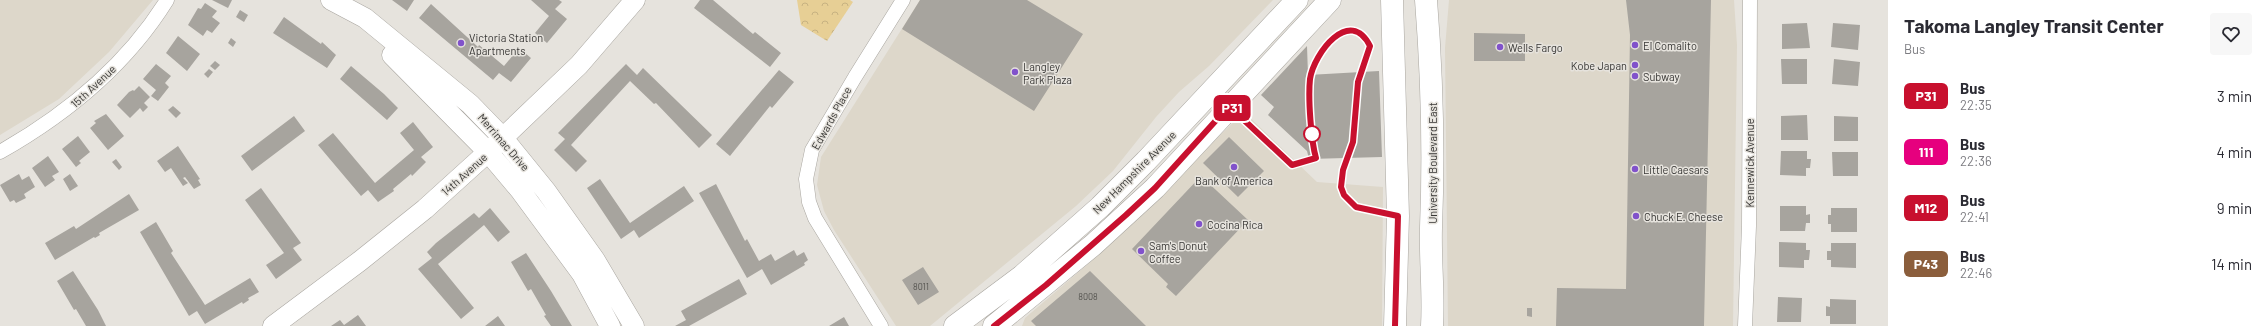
<!DOCTYPE html>
<html lang="en">
<head>
<meta charset="utf-8">
<style>
	:root { --surface:#fff; --page:#f7f7f7; --text:#2b2b33; --muted:#7c7c81 }
	body { margin:0; font-family:Barlow,sans-serif; background:var(--page); color:var(--text); height:100vh; display:flex; flex-direction:column; font-size:15px; white-space:nowrap }
	* { box-sizing:border-box; margin:0 }
	p { font-size:13px; color:var(--muted) }
	.icon { flex:none; width:22px; height:22px; fill:none; stroke:currentColor; stroke-width:2; stroke-linecap:round; stroke-linejoin:round }
	.map { position:relative; flex:1; overflow:hidden }
	.details { display:flex; flex-direction:column; background:var(--surface); width:380px }
	.details>* { flex:none }
	.badge { padding:0 8px; border-radius:6px; font-size:14px; line-height:26px }
	.map>.badge { position:absolute; translate:-50% -50%; box-shadow:0 0 0 2px #fff }
	.round { display:grid; place-items:center; flex:none; width:42px; height:42px; border-radius:4px; background:var(--page) }
	.headline { display:flex; align-items:center; justify-content:space-between; height:68px; padding:0 16px }
	h1 { font-size:19px; font-weight:700; line-height:30px }
	ul { padding:0; list-style:none }
	li { display:flex; align-items:center; gap:12px; height:56px; padding:0 16px }
	li div { flex:1 }
	li b { display:block; font-size:15px }
	li em { font-style:normal }
	li .badge { min-width:44px; font-weight:700; text-align:center }
	main { display:flex; flex:1; min-height:0 }
	.map>svg:first-child { display:block }
	.built { fill:#ddd7ca }
	.park { fill:url(#park-crowns) }
	.building { fill:#a7a49e }
	.lines { fill:none; stroke-linecap:round; stroke-linejoin:round }
	.street-casing { stroke:#a9a6a0; stroke-width:15 }
	.secondary-casing { stroke:#a9a6a0; stroke-width:21 }
	.primary-casing { stroke:#a9a6a0; stroke-width:23 }
	.street { stroke:#fff; stroke-width:14 }
	.secondary { stroke:#fff; stroke-width:20 }
	.primary { stroke:#fff; stroke-width:22 }
	.line-casing { stroke:#fff; stroke-width:9 }
	.line { stroke:#c8102e; stroke-width:6 }
	.poi-dot { fill:#8152cb; stroke:#e6e3dd; stroke-width:1.5 }
	.stop-dot { fill:#fff; stroke:#c8102e; stroke-width:2 }
	.labels { text-anchor:middle; dominant-baseline:central; stroke-width:3; stroke-linejoin:round; paint-order:stroke }
	.number-label { font-size:9px; fill:#53524e }
	.poi-label { font-size:11px; fill:#373634; stroke:#e6e3dd; text-anchor:start }
	.street-label { font-size:11px; fill:#373634; stroke:#e6e3dd }
</style>
</head>
<body>
<main>
<div class="map">
<svg width="1888" height="326" viewBox="0 0 1888 326">
	<defs>
		<pattern id="park-crowns" width="20" height="18" patternUnits="userSpaceOnUse"><rect width="20" height="18" fill="#e7cf95"/><path d="M2 6a3 3 0 1 1 6 0M12 15a3 3 0 1 1 6 0" fill="none" stroke="#c7b281"/></pattern>
	</defs>
	<rect width="100%" height="100%" fill="#e6e3dd"/>
	<!-- built -->
	<path class="built" d="M0 0H153L109 52 59 99 0 135Z
		M920 0H1273L1209 66 1179 92 1156 117 1113 171 1076 206 930 326H896L834 230 824 211 817 185 821 157Z
		M1449 0H1734L1737 45 1733 326H1448L1445 48Z
		M1244 112 1317 182 1383 187 1382 326H1022L1025 318 1088 264Z"/>
	<!-- park -->
	<path class="park" d="M797 0H850L853 2 827 41 801 25Z"/>
	<!-- building -->
	<path class="building" d="M212 0H232L228 8Z
		M392 0H414L407 11Z
		M531 0H559L562 2 555 9 567 19 547 43 535 33 549 16Z
		M700 0H713L753 34 755 32 781 53 770 67 694 8Z
		M920 0H1027L1083 34 1034 111 902 29Z
		M1626 0H1711L1704 326H1556L1557 288 1626 289 1630 35Z
		M205 3 217 11 212 17 220 23 212 33 207 30 203 36 188 25 198 8 201 9Z
		M431 4 478 47 479 45 504 66 519 48 531 58 511 82 499 73 493 80 419 18Z
		M240 10 248 15 244 22 236 17Z
		M284 17 321 44 322 42 336 55 327 68 273 33Z
		M1807 23 1810 48 1782 49V24Z
		M1833 23 1860 25 1858 50 1831 47Z
		M1474 33 1525 34V61H1474Z
		M178 36 200 54 187 71 166 53Z
		M231 38 236 42 233 47 228 43Z
		M1307 46 1308 75 1379 71 1382 157 1309 159 1307 151 1268 115 1274 107 1261 95Z
		M1781 59H1807V84H1782Z
		M1834 59 1860 62 1858 86 1832 84Z
		M215 61 220 65 215 70 210 66Z
		M156 64 171 76 165 83 169 87 158 101 151 96 156 90 143 79Z
		M626 64 637 75 643 68 712 135 699 148 656 103 654 104 630 81 571 145 587 161 576 172 554 150 565 139 558 133Z
		M351 66 384 94 398 108 387 120 340 79Z
		M209 69 213 72 208 78 204 74Z
		M779 70 794 82 772 108 770 106 730 156 716 144Z
		M139 86 150 97 144 103 148 107 143 112 140 108 130 118 117 105 129 92 133 90 134 91Z
		M173 106 181 113 176 118 168 110Z
		M106 114 124 136 108 150 90 128 96 123 94 121Z
		M1807 115 1808 140H1781V116Z
		M294 116 305 131 252 171 241 156Z
		M1834 116 1858 117V141H1834Z
		M413 122 433 147 421 157 426 162 412 176 411 174 393 189 394 191 378 202 368 190 361 196 318 145 333 133 375 183 414 150 400 133Z
		M78 136 90 152 79 161 81 163 76 167 62 149Z
		M1229 137 1264 171 1238 197 1203 163Z
		M178 146 200 179 198 180 201 185 194 189 185 177 183 178 188 183 183 186 171 168 165 172 157 161Z
		M1781 151H1807V159H1811L1810 168H1806V176L1780 175Z
		M1832 152H1858V176H1833Z
		M48 156 59 172 52 176 55 180 45 187 32 168Z
		M116 159 122 167 119 170 112 162Z
		M19 174 22 180 29 176 35 187 24 194 26 198 16 203 14 200 10 202 0 185Z
		M70 174 78 186 70 191 63 179Z
		M1201 176 1248 220 1176 296 1166 287 1168 284 1132 249Z
		M600 179 630 223 684 186 694 201 639 238 634 230 621 239 587 188Z
		M716 184 745 241 747 239 759 261 771 254 775 261 794 250 797 256 804 252 808 260 804 263 805 265 771 285 762 269 747 278 699 193Z
		M261 188 301 243 293 248 302 260 276 279 266 265 284 253 245 200Z
		M129 194 139 210 99 233 100 235 95 238 94 237 55 260 45 243 74 226 76 229Z
		M1780 206H1806V215L1810 214V223H1806L1805 231H1780Z
		M490 208 510 232 498 242 484 225 438 264 474 308 461 319 418 269 432 258 427 252 436 243 474 213 479 218Z
		M1831 208H1857V232H1831V224H1828V215H1831Z
		M156 222 173 251 171 253 205 305 250 278 259 292 248 298 249 300 243 304 242 302 205 324 197 311 189 316 140 232Z
		M1779 242 1806 243V250H1810L1809 260H1804V268L1779 267Z
		M1831 243H1856V268L1831 267V260H1827V251H1831Z
		M526 253 551 291 572 326H551L544 316 546 315 531 289 528 291 511 262Z
		M923 267 939 292 918 305 902 280Z
		M73 271 98 310 106 326H86L76 309 74 310 57 281Z
		M1090 271 1146 326H1036L1031 321Z
		M739 279 747 294 689 326H675L686 320 681 311Z
		M1778 297 1802 298 1801 322H1777Z
		M1830 299 1856 300V324H1830V316H1826V306L1830 307Z
		M1527 308H1532V317L1527 316Z
		M358 315 366 326H331L340 320 344 325Z
		M498 316 505 326H485Z
		M844 317 849 326H829Z"/>
	<g class="lines">
		<defs>
			<path id="street" d="M0 152C67 114 126 66 167 0
				M881 326 815 218 809 202 806 179 812 150 855 77 903 0
				M1745 326 1749 226 1750 0"/>
			<path id="secondary" d="M331 0 365 18 470 104 503 138 546 191 595 260 634 326
				M392 55 488 152 520 190 582 274 610 326
				M273 326 360 261 425 209 488 152 579 65 635 0"/>
			<path id="primary" d="M1392 0 1398 216 1395 326
				M1426 0C1432 76 1434 152 1431 228 1430 261 1434 294 1432 326
				M955 326 1022 276 1100 207 1146 161 1297 0
				M994 326 1093 245 1155 188 1330 0"/>
		</defs>
		<!-- street casing -->
		<use href="#street" class="street-casing"/>
		<!-- secondary casing -->
		<use href="#secondary" class="secondary-casing"/>
		<!-- primary casing -->
		<use href="#primary" class="primary-casing"/>
		<!-- street -->
		<use href="#street" class="street"/>
		<!-- secondary -->
		<use href="#secondary" class="secondary"/>
		<!-- primary -->
		<use href="#primary" class="primary"/>
	</g>
	<g class="lines">
		<defs>
			<path id="line" d="M994 326 1046 285 1126 215 1155 188 1229 106 1292 165 1316 158C1311 141 1308 98 1310 79 1314 53 1350 6 1370 46L1358 82 1353 142 1343 170 1341 187 1344 195 1356 207 1398 216 1395 326"/>
		</defs>
		<!-- line casing -->
		<use href="#line" class="line-casing"/>
		<!-- line -->
		<use href="#line" class="line"/>
	</g>
	<!-- markers -->
	<g class="poi-dot">
		<circle cx="461" cy="43" r="4"/>
		<circle cx="1635" cy="45" r="4"/>
		<circle cx="1500" cy="47" r="4"/>
		<circle cx="1635" cy="65" r="4"/>
		<circle cx="1015" cy="72" r="4"/>
		<circle cx="1635" cy="76" r="4"/>
		<circle cx="1234" cy="167" r="4"/>
		<circle cx="1635" cy="169" r="4"/>
		<circle cx="1636" cy="216" r="4"/>
		<circle cx="1199" cy="224" r="4"/>
		<circle cx="1141" cy="251" r="4"/>
	</g>
	<circle class="stop-dot" cx="1312" cy="134" r="8"/>
	<g class="labels">
		<!-- number labels -->
		<g class="number-label">
			<text x="921" y="286">8011</text>
			<text x="1088" y="296">8008</text>
		</g>
		<!-- poi labels -->
		<g class="poi-label">
			<text x="469" y="37">Victoria Station<tspan x="469" dy="13">Apartments</tspan></text>
			<text x="1643" y="45">El Comalito</text>
			<text x="1508" y="47">Wells Fargo</text>
			<text x="1627" y="65" text-anchor="end">Kobe Japan</text>
			<text x="1023" y="66">Langley<tspan x="1023" dy="13">Park Plaza</tspan></text>
			<text x="1643" y="76">Subway</text>
			<text x="1643" y="169">Little Caesars</text>
			<text x="1234" y="180" text-anchor="middle">Bank of America</text>
			<text x="1644" y="216">Chuck E. Cheese</text>
			<text x="1207" y="224">Cocina Rica</text>
			<text x="1149" y="245">Sam's Donut<tspan x="1149" dy="13">Coffee</tspan></text>
		</g>
		<!-- street labels -->
		<g class="street-label">
			<text transform="translate(93 86) rotate(-43)">15th Avenue</text>
			<text transform="translate(831 118) rotate(-61)">Edwards Place</text>
			<text transform="translate(504 142) rotate(49)">Merrimac Drive</text>
			<text transform="translate(1432 163) rotate(-90)">University Boulevard East</text>
			<text transform="translate(1749 163) rotate(-90)">Kennewick Avenue</text>
			<text transform="translate(1134 172) rotate(-45)">New Hampshire Avenue</text>
			<text transform="translate(464 174) rotate(-42)">14th Avenue</text>
		</g>
	</g>
</svg>
<b class="badge" style="left:1232px;top:108px;background:#c8102e;color:#fff">P31</b>
</div>
<section class="details">
<div class="headline"><div><h1>Takoma Langley Transit Center</h1><p>Bus</p></div><a class="round"><svg class="icon" aria-label="heart" viewBox="0 0 24 24"><path d="M12 20l-8-8c-3-5 5-10 8-4 3-6 11-1 8 4z"/></svg></a></div>
<ul>
<li><span class="badge" style="background:#c8102e;color:#fff">P31</span><div><b>Bus</b><p>22:35</p></div><em>3 min</em></li>
<li><span class="badge" style="background:#e6007e;color:#fff">111</span><div><b>Bus</b><p>22:36</p></div><em>4 min</em></li>
<li><span class="badge" style="background:#c8102e;color:#fff">M12</span><div><b>Bus</b><p>22:41</p></div><em>9 min</em></li>
<li><span class="badge" style="background:#8b5e3c;color:#fff">P43</span><div><b>Bus</b><p>22:46</p></div><em>14 min</em></li>
</ul>
</section>
</main>
</body>
</html>
